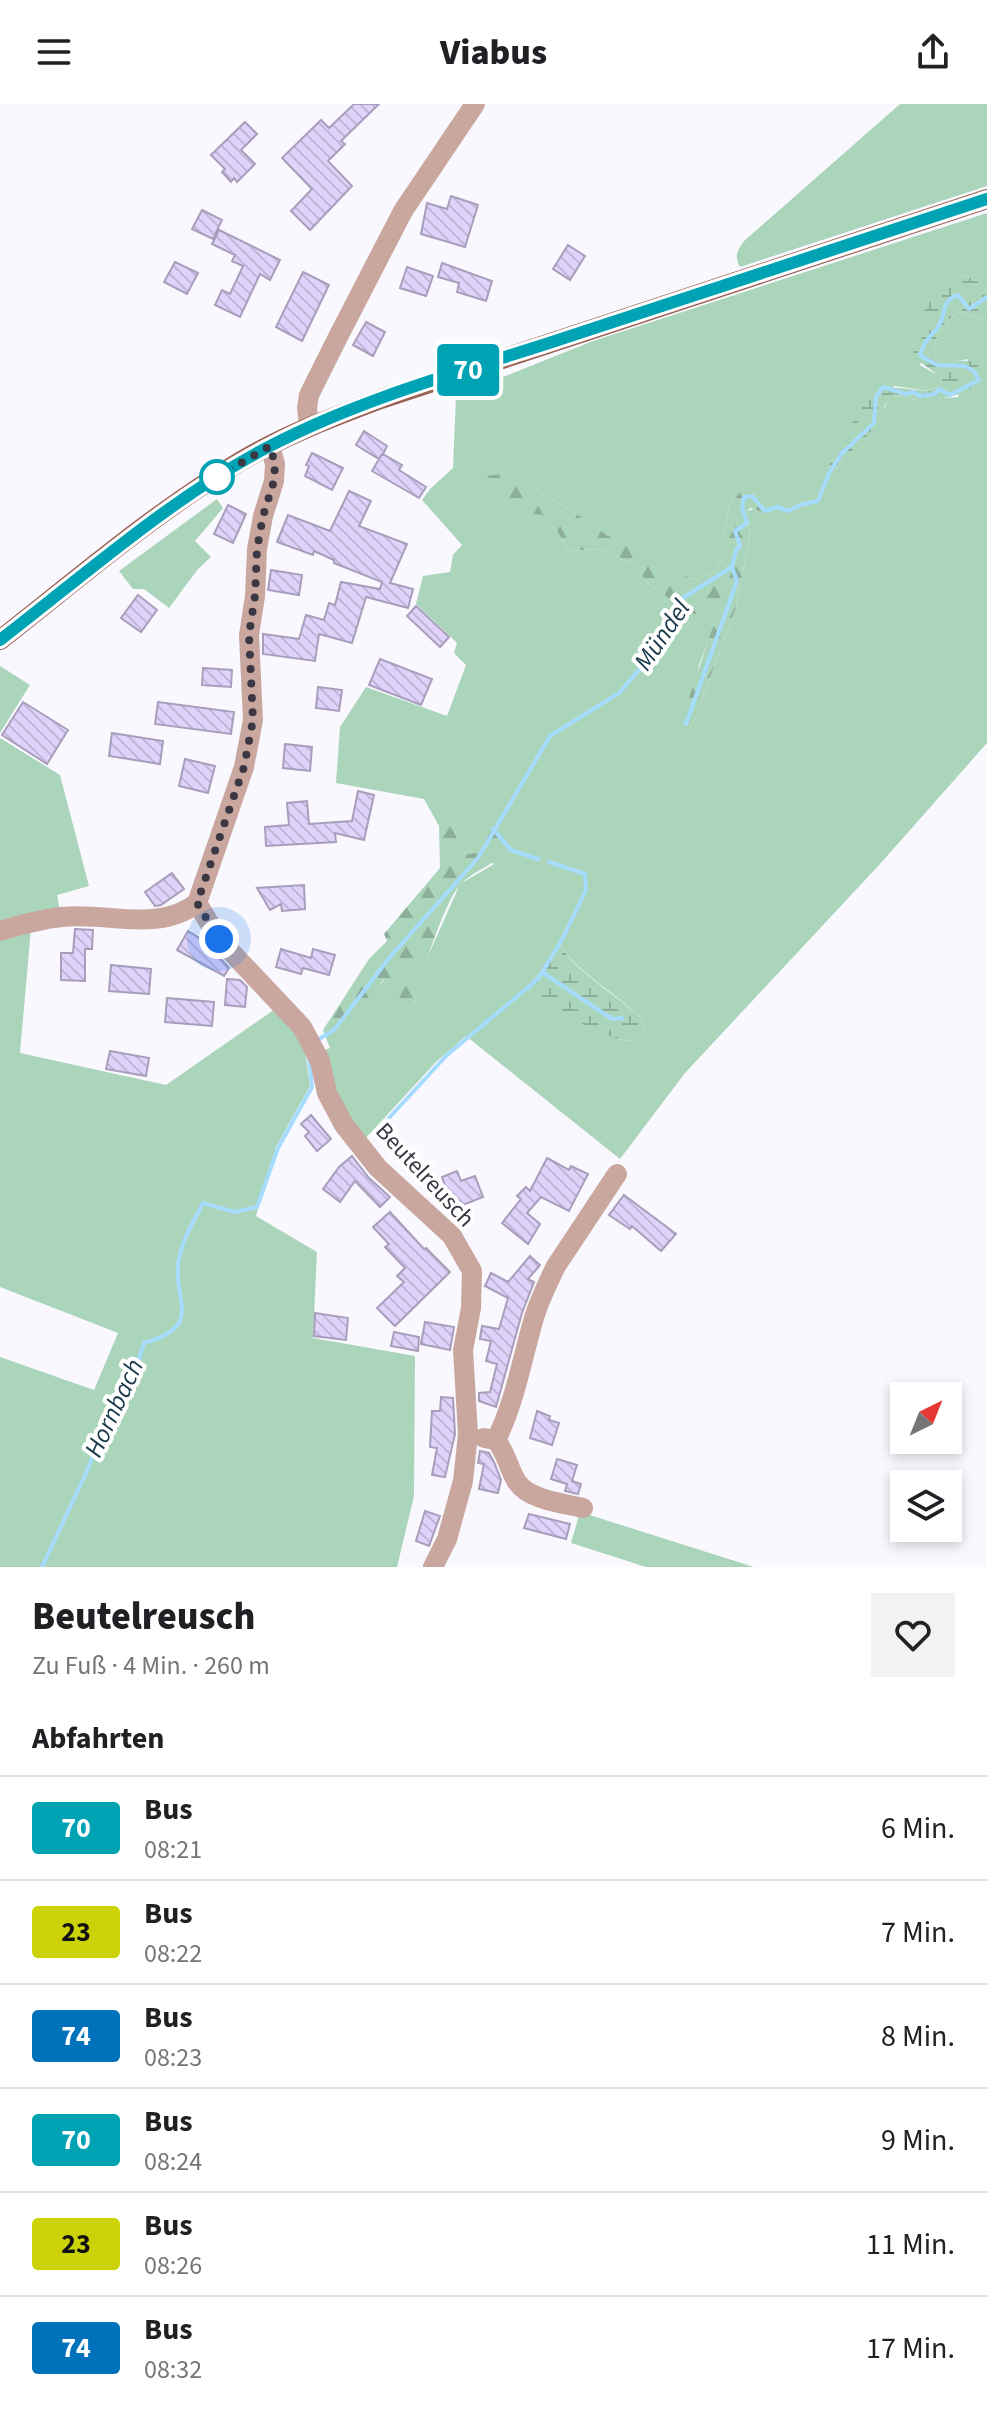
<!DOCTYPE html>
<html lang="de">
<head>
<meta charset="utf-8">
<style>
	:root { --surface:#fff; --page:#f2f2f2; --text:#202124; --muted:#757577; --line:#e0e0e0 }
	body { margin:0; font-family:"Source Sans 3",sans-serif; background:var(--page); color:var(--text); height:100vh; display:flex; flex-direction:column; font-size:30px; white-space:nowrap }
	* { box-sizing:border-box; margin:0 }
	p { font-size:26px; color:var(--muted) }
	.icon { flex:none; width:44px; height:44px; fill:none; stroke:currentColor; stroke-width:2; stroke-linecap:round; stroke-linejoin:round }
	.map { position:relative; height:1463px; overflow:hidden }
	.panel { display:flex; flex-direction:column; background:var(--surface); flex:1 }
	.panel>* { flex:none }
	.badge { padding:0 16px; border-radius:6px; font-size:28px; line-height:52px }
	.needle { width:52px; rotate:43deg }
	.controls { position:absolute; left:890px; top:1278px; display:grid; gap:16px }
	.controls a { display:grid; place-items:center; width:72px; height:72px; border-radius:0px; background:var(--surface); box-shadow:0 4px 12px #0003; font-size:40px }
	.you { position:absolute; width:40px; height:40px; margin:-20px; border:6px solid #fff; border-radius:50%; background:#1a73e8; box-shadow:0 0 0 12px #1a73e833 }
	.map>.badge { position:absolute; translate:-50% -50%; box-shadow:0 0 0 4px #fff }
	h2 { padding:0 32px; font-size:30px; line-height:72px }
	.round { display:grid; place-items:center; flex:none; width:84px; height:84px; border-radius:0px; background:var(--page) }
	.head { display:flex; align-items:center; justify-content:space-between; height:136px; padding:0 32px }
	h1 { font-size:38px; font-weight:800; line-height:60px }
	ul { padding:0; list-style:none }
	li { display:flex; align-items:center; gap:24px; height:104px; padding:0 32px; border-top:2px solid var(--line) }
	li div { flex:1 }
	li b { display:block; font-size:30px }
	li em { font-style:normal }
	li .badge { min-width:88px; font-weight:700; text-align:center }
	header { display:flex; justify-content:space-between; align-items:center; height:104px; padding:0 32px; background:var(--surface); font-size:36px; font-weight:800 }
	.map>svg:first-child { display:block }
	.green { fill:#abd5bb; fill-rule:evenodd }
	.forest { fill:url(#forest-firs) }
	.wetland { fill:url(#wetland-marsh) }
	.lines { fill:none; stroke-linecap:round; stroke-linejoin:round }
	.stream { stroke:#a5dcfe; stroke-width:4 }
	.building { fill:url(#building-back-hatch); stroke:#a89ebb; stroke-width:2 }
	.minor { stroke:#c9a79f; stroke-width:20 }
	.major { stroke:#9b6154; stroke-width:20 }
	.line-casing { stroke:#fff; stroke-width:18 }
	.line { stroke:#00a3b4; stroke-width:12 }
	.walk { stroke:#3b3844; stroke-width:8; stroke-dasharray:0 14.4 }
	.stop-dot { fill:#fff; stroke:#00a3b4; stroke-width:4 }
	.labels { text-anchor:middle; dominant-baseline:central; stroke-width:8; stroke-linejoin:round; paint-order:stroke }
	.street-label { font-size:24px; fill:#3b3844; stroke:#fff }
	.water-label { font-size:26px; font-style:italic; fill:#1a3a4c; stroke:#fff }
</style>
</head>
<body>
<header><svg class="icon" aria-label="menu" viewBox="0 0 24 24"><path d="M4 6h16M4 12h16M4 18h16"/></svg>Viabus<svg class="icon" aria-label="share" viewBox="0 0 24 24"><path d="M12 15V3M7 8l5-5 5 5M5 13v7h14v-7"/></svg></header>
<div class="map">
<svg width="987" height="1463" viewBox="0 0 987 1463">
	<defs>
		<pattern id="forest-firs" width="22" height="20" patternUnits="userSpaceOnUse" patternTransform="scale(2)"><rect width="22" height="20" fill="#abd5bb"/><path d="M5 1l3.5 6h-7zM16 11l3.5 6h-7z" fill="#8cae9a"/></pattern>
		<pattern id="wetland-marsh" width="20" height="14" patternUnits="userSpaceOnUse" patternTransform="scale(2)"><rect width="20" height="14" fill="#abd5bb"/><path d="M1 5h8M5 5V1M11 12h8M15 12V8" fill="none" stroke="#8cae9a"/></pattern>
		<pattern id="building-back-hatch" width="6" height="6" patternUnits="userSpaceOnUse" patternTransform="scale(2)"><rect width="6" height="6" fill="#e0d3fb"/><path d="M-1 5l2 2M0 0l6 6M5-1l2 2" fill="none" stroke="#c1b6d8"/></pattern>
	</defs>
	<rect width="100%" height="100%" fill="#f9f8fe"/>
	<!-- green -->
	<path class="green" d="M900 0H987V82L740 163C734 152 737 147 744 137Z
		M987 109V178H980L957 169 920 261 939 272 942 278 930 287 894 282 847 329 827 364 835 366 886 302 888 293 894 290 915 296 958 293 968 255C954 258 945 257 934 249 935 231 944 215 961 208L987 216V639L880 760 685 969 620 1055 466 932 436 958 364 1036 348 1016 321 947 330 944 326 934H346L375 885 385 875 414 900 420 870 460 780 494 760 476 749 466 750 457 737 453 713 439 722 424 695 336 679 340 623 366 583 447 612 466 561 454 549 457 539 416 500 423 472 450 468 453 451 462 441 422 396 430 385 453 364 456 292 593 237ZM512 369C543 392 578 408 608 432L633 428 691 476 715 468 724 452V429L730 400 740 388H751L769 400 747 407 750 432 736 504 692 622 687 626 699 561 716 516 685 507 647 478 631 458 597 445 569 447 557 427ZM559 838C575 869 618 889 643 916L645 923C642 927 637 934 631 936 612 941 542 897 525 884L539 869Z
		M217 395 223 404 195 437 211 453 198 465 169 504 144 485H133L119 467Z
		M0 562 30 581 0 629Z
		M0 634 60 671 89 782 57 791 60 807 0 821Z
		M31 824 20 949 166 981 278 903 305 945 310 982 276 1043 256 1112 317 1148 313 1234 415 1252 414 1392 397 1463H0V1253L94 1286 118 1229 0 1183V833Z
		M580 1408 754 1463H646L571 1439Z"/>
	<!-- forest -->
	<path class="forest" d="M512 369C543 392 578 408 608 432L633 427 691 476 715 468 724 452V429L730 400 740 388H751L769 400 798 397V408H762L751 404 747 407 750 432 736 504 692 622 687 626 680 621 715 516 685 507 647 478 631 458 597 445 569 447 557 427 543 411 514 408 484 385V372Z
		M453 712 457 737 466 750 476 749 488 725H499L507 737V746C491 763 477 765 462 779 446 792 419 877 414 900L402 904 393 897 384 875 375 886 378 911 346 934H326L323 926 369 855 387 837 384 830 440 764 439 722Z"/>
	<!-- wetland -->
	<path class="wetland" d="M957 169 980 178H987V216L961 208C944 215 935 231 934 249 948 260 963 254 979 259 987 292 938 296 919 296 910 296 902 292 894 290 884 296 883 313 875 323 862 338 847 350 835 366L827 364 865 296 879 282 930 287 942 278C937 267 921 261 913 251 917 220 928 184 957 169Z
		M559 837C570 866 620 892 643 916L645 923C642 928 637 934 631 936 611 941 541 897 525 884L539 869Z"/>
	<g class="lines">
		<!-- stream -->
		<path class="stream" d="M686 620 737 477 732 463
			M493 725 511 746 538 755
			M542 868 612 915 622 914
			M319 935 334 926 390 853 478 754 550 632 619 589 652 551 681 495 732 463 736 446 740 442 735 427 747 419 742 403 744 393 752 392 765 407 777 403 788 407 800 401 818 397 829 369 842 349 874 319 876 293 883 283 906 290 913 288 920 292 935 290 939 285 950 291 979 276C970 256 956 263 938 261 932 259 926 255 920 251 926 234 928 236 938 223 947 211 940 196 958 191L969 205 987 193
			M377 1027 447 951 538 875 563 834 586 786 585 770 549 758
			M42 1463 87 1367 117 1293 137 1261 144 1239C209 1221 168 1193 180 1150 184 1132 195 1115 203 1099L235 1108 257 1103 278 1044 312 983 309 954"/>
	</g>
	<!-- building -->
	<path class="building" d="M354 0H379L341 37 345 40 328 57 352 82 310 126 291 107 312 85 282 54 321 16 329 24Z
		M245 18 257 30 241 46 255 60 237 78 234 74 231 78 222 68 225 65 211 51Z
		M451 92 478 101 465 143 421 130 427 99 447 105Z
		M202 106 222 116 213 135 192 125Z
		M219 126 280 156 270 176 260 170 240 213 215 201 222 186 230 190 243 162 232 157 235 151 212 140Z
		M568 141 585 152 570 176 553 165Z
		M175 158 198 169 187 190 164 178Z
		M442 159 492 177 486 197 457 188 459 179 438 173Z
		M407 163 433 172 426 192 400 184Z
		M303 168 329 181 302 237 276 223Z
		M366 218 385 228 373 252 353 241Z
		M364 327 387 342 383 350 402 361 399 366 426 383 419 394 372 367 382 350 379 355 356 341Z
		M312 349 343 364 332 386 305 372 309 362 306 361Z
		M349 387 371 397 359 422 407 440 390 479 413 485 408 504 366 493 352 539 319 530 315 557 263 550V530L299 535 306 511 324 516 329 499 335 501 341 478 380 485 382 478 334 459V456L314 447 313 451 277 438 288 411 330 427Z
		M228 401 246 410 233 439 214 430Z
		M271 466 302 471 299 491 268 486Z
		M138 491 157 506 141 528 121 514Z
		M416 502 449 533 440 543 407 512Z
		M380 555 432 575 421 601 369 581Z
		M203 564 232 566 231 583 202 581Z
		M318 583 342 586 339 607 316 604Z
		M23 598 68 626 47 660 2 631Z
		M158 598 234 608 231 630 155 620Z
		M112 629 163 637 160 660 109 652Z
		M285 640 312 643 310 667 283 664Z
		M185 655 215 662 208 689 179 682Z
		M358 687 374 691 364 736 335 729 336 738 266 742 265 723 289 721 287 699 307 697 309 720 352 717Z
		M172 769 184 785 161 801 155 802 145 788Z
		M304 781 305 805 282 807 281 800 270 806 257 784Z
		M75 825 93 826 92 845H85V877L61 876V849H73Z
		M188 827 206 838 229 864 224 872 177 846Z
		M281 845 311 854 313 845 335 851 329 871 303 864 301 870 276 863Z
		M111 861 151 865 149 890 109 887Z
		M227 875 240 876 247 883 245 903 225 901Z
		M167 894 214 898 212 922 165 918Z
		M110 947 149 954 146 972 106 965Z
		M311 1011 331 1035 317 1047 305 1032 309 1028 301 1020Z
		M352 1052 369 1074 390 1093 380 1103 355 1077 340 1098 323 1085 339 1063Z
		M547 1054 569 1066 571 1062 588 1070 569 1107 541 1093 527 1109 540 1120 528 1140 502 1119 521 1095 517 1092 526 1083 530 1087Z
		M457 1067 461 1077 475 1072 483 1093 453 1105 442 1073Z
		M624 1091 676 1130 661 1147 632 1122 630 1125 609 1111Z
		M390 1108 424 1145 426 1144 450 1168 395 1222 377 1204 404 1178 397 1172 405 1164 385 1143 389 1140 373 1123Z
		M530 1152 540 1161 528 1175 534 1178 522 1209 496 1303 479 1297V1289L490 1288 497 1260 486 1257 491 1237 480 1235 482 1222 499 1225 508 1194 485 1182 491 1169 508 1178Z
		M315 1209 348 1214 346 1236 314 1232Z
		M425 1218 454 1223 450 1246 421 1240Z
		M394 1228 419 1233 418 1247 391 1242Z
		M441 1293 453 1294 455 1330 445 1373 432 1371 437 1344 430 1343 432 1307H440Z
		M537 1307 550 1312 549 1316 559 1319 552 1341 530 1334Z
		M480 1347 489 1349 494 1358 501 1376 498 1389 479 1385 484 1360 478 1359Z
		M557 1355 577 1361 572 1377 581 1380 578 1390 565 1387 567 1380 551 1375Z
		M425 1407 440 1412 429 1442 416 1437Z
		M529 1410 570 1420 566 1435 524 1424Z"/>
	<g class="lines">
		<!-- minor -->
		<path class="minor" d="M309 322 307 304 309 291 340 229 403 107 475 0
			M197 799 219 835 302 923 320 957 327 989 344 1021 378 1064 452 1132 472 1167 471 1204 463 1246 468 1330 463 1377 447 1435 433 1463
			M0 827C20 821 41 815 62 813 108 808 158 829 197 799L244 663 253 616 249 531 255 492 257 445 263 412 274 377 275 360 270 342
			M484 1334 496 1336C508 1352 508 1364 517 1378 529 1396 563 1399 583 1404
			M496 1336C514 1300 521 1260 532 1221 537 1200 547 1181 556 1162L617 1070"/>
		<!-- major -->
		<path class="major" d="M0 536C78 475 155 408 241 357 285 331 333 313 381 295L987 95"/>
	</g>
	<g class="lines">
		<defs>
			<path id="line" d="M0 536C87 469 172 393 270 342 358 296 456 269 549 239 695 191 841 143 987 95"/>
		</defs>
		<!-- line casing -->
		<use href="#line" class="line-casing"/>
		<!-- line -->
		<use href="#line" class="line"/>
		<!-- walk -->
		<path class="walk" d="M217 373 270 342 275 360 274 377 263 412 257 445 255 492 249 531 253 616 244 663 197 799 219 835"/>
	</g>
	<!-- markers -->
	<circle class="stop-dot" cx="217" cy="373" r="16"/>
	<g class="labels">
		<!-- street labels -->
		<g class="street-label">
			<text transform="translate(425 1071) rotate(47)">Beutelreusch</text>
		</g>
		<!-- water labels -->
		<g class="water-label">
			<text transform="translate(662 531) rotate(-56)">Mündel</text>
			<text transform="translate(114 1304) rotate(-65)">Hornbach</text>
		</g>
	</g>
</svg>
<div class="controls">
<a><svg class="needle" viewBox="-14 -14 28 28"><path d="M0-13l5 13h-10z" fill="#e53935"/><path d="M0 13l5-13h-10z" fill="#757577"/></svg></a>
<a><svg class="icon" aria-label="layers" viewBox="0 0 24 24"><path d="M12 4l9 5-9 5-9-5zM3 14l9 5 9-5"/></svg></a>
</div>
<div class="you" style="left:219px;top:835px"></div>
<b class="badge" style="left:468px;top:266px;background:#00a3b4;color:#fff">70</b>
</div>
<section class="panel">
<div class="head"><div><h1>Beutelreusch</h1><p>Zu Fuß · 4 Min. · 260 m</p></div><a class="round"><svg class="icon" aria-label="heart" viewBox="0 0 24 24"><path d="M12 20l-8-8c-3-5 5-10 8-4 3-6 11-1 8 4z"/></svg></a></div>
<h2>Abfahrten</h2>
<ul>
<li><span class="badge" style="background:#00a3b4;color:#fff">70</span><div><b>Bus</b><p>08:21</p></div><em>6 Min.</em></li>
<li><span class="badge" style="background:#cbd208;color:#111">23</span><div><b>Bus</b><p>08:22</p></div><em>7 Min.</em></li>
<li><span class="badge" style="background:#0072bc;color:#fff">74</span><div><b>Bus</b><p>08:23</p></div><em>8 Min.</em></li>
<li><span class="badge" style="background:#00a3b4;color:#fff">70</span><div><b>Bus</b><p>08:24</p></div><em>9 Min.</em></li>
<li><span class="badge" style="background:#cbd208;color:#111">23</span><div><b>Bus</b><p>08:26</p></div><em>11 Min.</em></li>
<li><span class="badge" style="background:#0072bc;color:#fff">74</span><div><b>Bus</b><p>08:32</p></div><em>17 Min.</em></li>
</ul>
</section>
</body>
</html>
